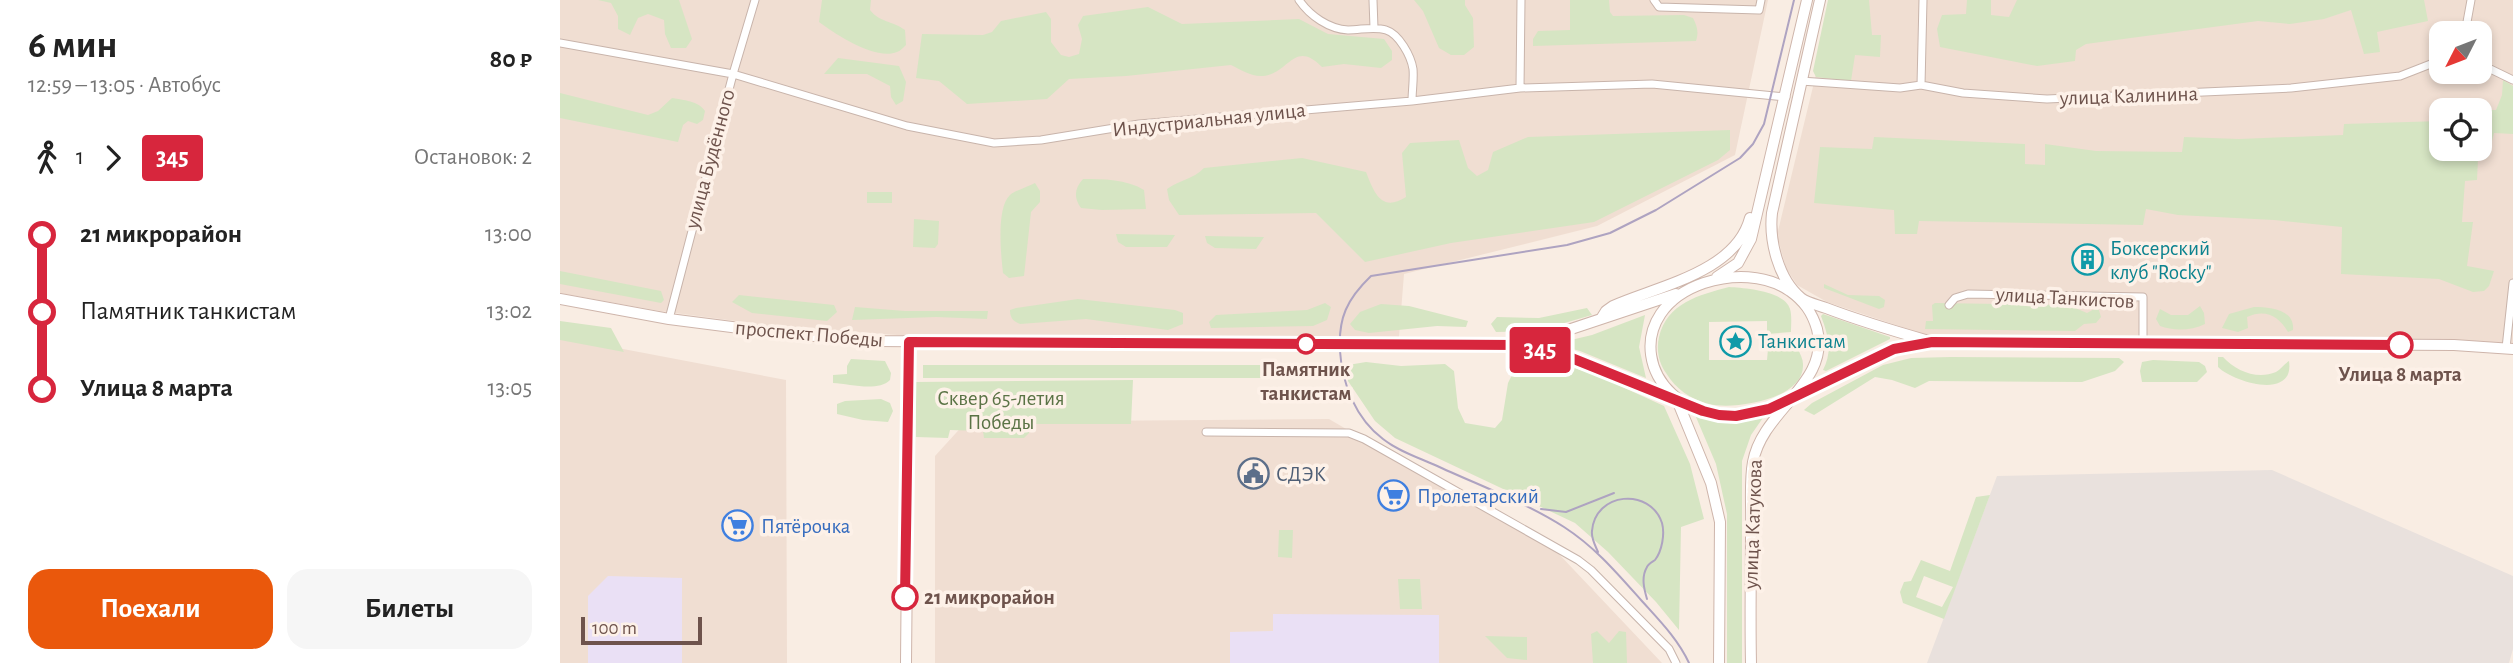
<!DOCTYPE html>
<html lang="ru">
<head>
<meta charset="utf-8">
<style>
	:root { --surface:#fff; --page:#f6f6f6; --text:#222; --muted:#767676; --accent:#ea580c }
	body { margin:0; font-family:"Alegreya Sans",sans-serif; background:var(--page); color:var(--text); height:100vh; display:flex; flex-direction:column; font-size:26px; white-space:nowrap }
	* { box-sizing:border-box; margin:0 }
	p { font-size:23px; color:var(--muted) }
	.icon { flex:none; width:38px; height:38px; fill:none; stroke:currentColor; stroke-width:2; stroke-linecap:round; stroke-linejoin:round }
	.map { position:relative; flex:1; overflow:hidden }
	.drawer { display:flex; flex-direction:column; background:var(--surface); width:560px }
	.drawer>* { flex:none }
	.badge { padding:0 14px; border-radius:5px; font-size:24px; line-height:46px }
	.needle { width:46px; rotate:228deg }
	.buttons { position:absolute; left:1869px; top:21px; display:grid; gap:14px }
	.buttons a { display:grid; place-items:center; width:63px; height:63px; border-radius:14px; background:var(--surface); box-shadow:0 4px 10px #0003; font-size:35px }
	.scale { position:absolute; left:21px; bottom:18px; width:121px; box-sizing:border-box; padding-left:7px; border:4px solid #6e534c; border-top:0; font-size:19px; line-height:24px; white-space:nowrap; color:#6e534c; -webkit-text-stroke:5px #fdf1e8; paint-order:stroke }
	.map>.badge { position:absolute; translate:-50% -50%; box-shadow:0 0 0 4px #fff }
	.legs { display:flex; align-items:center; gap:10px; height:77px; padding:0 28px; font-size:23px }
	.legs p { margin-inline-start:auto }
	.headline { display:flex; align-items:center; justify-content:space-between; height:119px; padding:0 28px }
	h1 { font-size:38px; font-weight:700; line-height:52px }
	.primary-button { display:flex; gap:14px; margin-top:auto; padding:14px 28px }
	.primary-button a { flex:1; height:80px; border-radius:21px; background:var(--accent); color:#fff; font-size:28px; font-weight:700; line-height:80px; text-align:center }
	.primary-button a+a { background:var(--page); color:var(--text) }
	ul { padding:0 28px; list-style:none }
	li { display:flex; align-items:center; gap:24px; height:77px; font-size:26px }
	li i { display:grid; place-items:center; width:10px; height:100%; margin:0 9px; background:currentColor }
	li i::after { content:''; width:18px; height:18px; margin:-9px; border:5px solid; border-radius:50%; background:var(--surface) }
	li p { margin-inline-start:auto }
	li:first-child i { background:linear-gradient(#0000 50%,currentColor 0) }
	li:last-child i { background:linear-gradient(currentColor 50%,#0000 0) }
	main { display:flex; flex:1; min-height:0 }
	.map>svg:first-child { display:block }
	.residential { fill:#f0ded2; fill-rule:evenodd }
	.industrial { fill:#e9e1dd }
	.education { fill:#eae0f5 }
	.green { fill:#d6e5c3; fill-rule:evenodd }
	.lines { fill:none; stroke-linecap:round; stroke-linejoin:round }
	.street-casing { stroke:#c8b4ab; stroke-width:9 }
	.secondary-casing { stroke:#ceb5ab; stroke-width:12 }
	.street { stroke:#fff; stroke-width:7 }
	.secondary { stroke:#fff; stroke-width:10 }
	.tram { stroke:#aea3c1; stroke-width:2 }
	.line-1-casing { stroke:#fff; stroke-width:16 }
	.line-1 { stroke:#d7263d; stroke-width:10 }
	.stop-1-dot { fill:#fff; stroke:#d7263d; stroke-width:3.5 }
	.labels { text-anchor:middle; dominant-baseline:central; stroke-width:7; stroke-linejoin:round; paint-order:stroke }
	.street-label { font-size:21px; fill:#6e534c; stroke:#fdf1e8 }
	.culture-label { font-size:21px; fill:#0d838f; stroke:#fdf1e8; text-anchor:start }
	.stop-label { font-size:21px; font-weight:bold; fill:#6e534c; stroke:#fdf1e8 }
	.park-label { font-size:21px; fill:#5a7345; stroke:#fdf1e8 }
	.service-label { font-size:21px; fill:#4e5e75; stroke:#fdf1e8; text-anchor:start }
	.shop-label { font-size:21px; fill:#366cbe; stroke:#fdf1e8; text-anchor:start }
</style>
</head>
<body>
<main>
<section class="drawer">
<div class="headline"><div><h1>6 мин</h1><p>12:59 – 13:05 · Автобус</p></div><b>80 ₽</b></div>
<div class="legs"><svg class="icon" aria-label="walk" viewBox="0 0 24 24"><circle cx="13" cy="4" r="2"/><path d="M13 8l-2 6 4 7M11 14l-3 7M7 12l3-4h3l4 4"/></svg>1<svg class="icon" aria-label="forward" viewBox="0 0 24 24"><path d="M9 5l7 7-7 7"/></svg><b class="badge" style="background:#d7263d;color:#fff">345</b><p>Остановок: 2</p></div>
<ul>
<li><i style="color:#d7263d"></i><b>21 микрорайон</b><p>13:00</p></li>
<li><i style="color:#d7263d"></i><span>Памятник танкистам</span><p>13:02</p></li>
<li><i style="color:#d7263d"></i><b>Улица 8 марта</b><p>13:05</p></li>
</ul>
<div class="primary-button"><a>Поехали</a><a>Билеты</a></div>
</section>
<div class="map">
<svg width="1953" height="663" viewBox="0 0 1953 663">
	<rect width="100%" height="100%" fill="#f9ede3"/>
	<!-- residential -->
	<path class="residential" d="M0 0H1208L1175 155 1037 226 844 274 839 337 351 336 214 326 100 311 0 293Z
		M1274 0H1953V348L1369 336 1267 302 1237 285 1226 268 1217 235ZM1881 33H1920V72H1881ZM1881 110H1920V149H1881Z
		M0 337 226 380 227 663H0Z
		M769 419 997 552 1102 663H375V456L406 422Z"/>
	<!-- industrial -->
	<path class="industrial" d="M1712 470 1953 576V649L1949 663H1367L1437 476Z"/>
	<!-- education -->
	<path class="education" d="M48 576 122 578V663H28V596Z
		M713 614 879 615V663H670V632L713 631Z"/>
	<!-- green -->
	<path class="green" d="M38 0H119L132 39 126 48H111L105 34 104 20 88 14 78 18 70 35 58 29V16L51 3Z
		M262 0H311L310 10C319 22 333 21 345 30L346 45C343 48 340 51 337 52 316 61 275 34 259 22Z
		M854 0H905V5L913 18 914 47 904 55H891L879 48 863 11Z
		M1010 0H1049L1050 12 1053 16 1124 15 1133 18C1137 26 1139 32 1136 41L973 46V39L978 31 1010 30Z
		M1268 0H1309L1312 35H1321L1320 57 1295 55 1291 81 1256 77 1253 71Z
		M1407 0H1431V15L1449 17 1457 0H1864L1868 21 1817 32 1820 52 1804 54 1791 10 1764 19 1730 24 1698 21 1526 44 1516 50 1515 61 1477 66 1380 47 1377 29 1382 15 1406 14Z
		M588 7 622 24 739 19 768 34 824 39 832 51V60L821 68 784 64 762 67C734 39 730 73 703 76 692 77 681 70 671 65L566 76 509 79 487 99 407 104 379 81 356 78 362 34 423 35 432 32 441 21 486 12 491 19V42L501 55 509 57 519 54 522 39 518 25 523 16Z
		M278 58 339 66 346 82 343 101 336 105 331 97 330 86 307 74H264Z
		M1943 80 1953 86V134L1934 133 1928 157 1918 159 1917 180 1905 181 1902 222H1913L1907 266 1934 271 1929 286 1924 291 1913 292 1879 279 1781 274 1782 227 1714 220 1618 215 1586 209 1583 225 1359 221 1357 234H1335L1334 210 1254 203 1260 147 1312 149 1314 137 1465 144V164L1485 165V144L1536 151 1622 152 1624 137 1679 139 1783 135 1784 124 1881 121V149H1920V110H1936L1942 95Z
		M0 93 88 115 98 111 112 98C123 100 139 101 145 111L143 120 137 124 128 121 123 125 118 142 0 118Z
		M1170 130V150L1158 160 1034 222 891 243 805 262 756 213 619 215 609 200 607 189C621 179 632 180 644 168L742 158 806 172C814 192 821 213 846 197L842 153 850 143 899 140 908 168 917 176 928 170 933 152 968 137Z
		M523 179C544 179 566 179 584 190L586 209 542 210 521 208C513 197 515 188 523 179Z
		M475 183 480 191V202L471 212 464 276 449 278 443 273C441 255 436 208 450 195 456 190 468 187 475 183Z
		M307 192H332V203H307Z
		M354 219 379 221 378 244 375 248 353 247Z
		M556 234 615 235 607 247H566L558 242Z
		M645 236 704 237 696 249 655 248 647 243Z
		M0 271 101 291 104 300 101 303 0 284Z
		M1264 284 1288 295 1319 296 1325 300 1324 307 1319 309 1264 288Z
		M1169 287C1185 288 1225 291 1230 309 1232 315 1231 325 1231 332L1207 334V321L1149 322V360H1207L1208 349H1238C1240 354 1243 359 1243 364 1245 400 1173 410 1149 404 1130 399 1116 389 1106 373 1099 363 1096 350 1099 337 1107 303 1139 295 1169 287Z
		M179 295 274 305 277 312 267 321 192 313 172 302Z
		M518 299 615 310 623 313V324L608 330 526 319 460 324C453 321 450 318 450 310L456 308Z
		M765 303 771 307 767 320 753 326 651 328 649 322 656 315 747 310Z
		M1375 303 1508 305 1527 313 1538 307 1541 317 1536 323 1524 324 1515 331 1365 329 1366 321H1373L1372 305Z
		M821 304 849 306 908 321 906 327 877 326 809 333 795 330 790 324 800 312Z
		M1640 306 1644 313 1645 324C1631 331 1613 331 1600 326L1596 319 1600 309 1611 315H1628Z
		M295 307 345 311H428L427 319 376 317 292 320Z
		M1694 307C1709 307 1735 309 1733 330L1728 332C1718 315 1705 309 1687 317L1688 328 1678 332 1662 328 1669 314Z
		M1027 308 1032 315 977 331 936 332 931 324 937 317 979 318Z
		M1263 314 1330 337V339L1266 371 1263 370C1273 351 1268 335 1261 316Z
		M1085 315 1079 347 1086 378 1020 351 994 344 1032 335Z
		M0 321 51 328 64 352 0 340Z
		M1391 357 1559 358 1564 362 1555 371 1522 382 1369 381 1355 388 1332 380 1315 377 1254 415 1244 410 1252 403 1323 365 1351 358Z
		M1658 357H1663C1676 371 1697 380 1716 372 1721 369 1724 364 1729 361 1735 401 1673 382 1658 367Z
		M291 359 325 361 331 373 330 380C318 392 290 384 273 383V375L287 374V366Z
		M1593 360 1639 362 1645 366 1647 372 1637 382H1582L1580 371 1582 362Z
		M806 362 841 366 885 364 894 371 898 408 905 423 935 428 942 420 948 383 958 363 995 362 1034 374 1104 406 1130 464 1144 519 1121 527 1119 630 1096 602 1048 552 1015 523 835 438 815 421 788 381V365Z
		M363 365H773V378H363Z
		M573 380 571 424H470L469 433 464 438H424L423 431 390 430 388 438 356 437V382Z
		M321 399 330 403 333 411 328 422 303 420 277 414V404L285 401Z
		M1133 410 1207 412 1191 435 1182 461V663H1167V514L1156 464Z
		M1430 495 1384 619 1343 603 1340 592 1344 582 1351 581 1361 560 1390 571 1416 497ZM1364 576 1393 587 1382 607 1356 597Z
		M719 530H733L732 558 718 557Z
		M838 579H860L862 609H840Z
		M1037 631 1049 643 1059 631 1066 632 1067 663H1033L1031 634Z
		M925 636 967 637V660L947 658Z"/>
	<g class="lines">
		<defs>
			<path id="street" d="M739 0C750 16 769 29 788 30 801 30 814 26 826 30 839 34 851 56 853 69 854 79 852 91 852 101
				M813 0 814 28
				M1094 0 1099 7 1199 10 1201 0
				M1905 33 1911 0
				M0 43 173 74 347 126 434 143 481 140 579 124 852 101 960 88 1092 84 1226 97
				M1920 64 1953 80
				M1241 81 1340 88 1361 85 1403 93 1487 99 1731 88 1840 76 1881 60
				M1361 85 1363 0
				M960 88 961 0
				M1389 305 1395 298 1408 294 1583 297V344
				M109 319 173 74 195 0
				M1946 348 1953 283
				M646 432 789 433 804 439 1018 560 1031 570 1109 649 1116 663"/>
			<path id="secondary" d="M1260 0 1212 213C1209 240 1218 279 1241 298 1247 303 1258 305 1266 308 1300 321 1334 331 1369 341
				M1157 277 1178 263 1191 239 1247 0
				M0 299 109 319 219 333 315 341 963 345 1009 357 1115 399
				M1041 319 1046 311 1053 306C1098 286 1176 272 1190 218
				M963 345 1116 294
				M1117 400 1151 483 1160 522 1159 663
				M346 663 349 342
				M1191 663C1190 619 1191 575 1191 531 1192 508 1189 484 1193 462 1202 410 1271 383 1257 329 1252 312 1244 301 1230 291 1205 274 1172 274 1144 283 1062 311 1080 404 1159 415 1215 424 1284 364 1336 349 1347 345 1360 344 1372 342L1894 345 1953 349"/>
		</defs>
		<!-- street casing -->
		<use href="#street" class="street-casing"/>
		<!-- secondary casing -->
		<use href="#secondary" class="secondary-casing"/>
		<!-- street -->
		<use href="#street" class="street"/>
		<!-- secondary -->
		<use href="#secondary" class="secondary"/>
		<!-- tram -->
		<path class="tram" d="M981 509 1006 512 1054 493
			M1038 552C1035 545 1031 538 1032 531 1035 492 1090 487 1102 523 1105 534 1102 551 1095 560 1092 562 1088 564 1087 567 1081 577 1084 589 1087 599
			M1129 663C1118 639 1099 620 1081 600 1057 573 1035 547 1004 527 965 502 918 485 875 465 857 457 838 451 823 439 796 419 782 384 780 351 778 318 787 299 811 276L1007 245 1050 233 1096 210 1180 158 1193 144 1204 124 1234 0"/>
	</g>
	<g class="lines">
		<defs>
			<path id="line-1" d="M345 597 349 342 963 345 1009 357 1143 411 1159 415 1176 416 1209 409 1334 349 1372 342 1840 345"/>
		</defs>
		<!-- line-1 casing -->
		<use href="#line-1" class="line-1-casing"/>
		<!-- line-1 -->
		<use href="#line-1" class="line-1"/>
	</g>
	<!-- icons -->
	<defs>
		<symbol id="building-ring" viewBox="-11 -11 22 22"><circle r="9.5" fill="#fdf1e8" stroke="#0f9aa8" stroke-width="1.5"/><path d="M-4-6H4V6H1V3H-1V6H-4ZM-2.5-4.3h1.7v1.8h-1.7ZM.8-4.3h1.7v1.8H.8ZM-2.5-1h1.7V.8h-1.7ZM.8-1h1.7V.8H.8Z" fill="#0f9aa8"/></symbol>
		<symbol id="sight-ring" viewBox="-11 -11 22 22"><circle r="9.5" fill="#fdf1e8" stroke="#0f9aa8" stroke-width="1.5"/><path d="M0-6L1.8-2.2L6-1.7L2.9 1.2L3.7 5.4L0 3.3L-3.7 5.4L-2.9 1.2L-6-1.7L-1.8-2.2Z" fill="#0f9aa8"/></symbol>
		<symbol id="civic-ring" viewBox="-11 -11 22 22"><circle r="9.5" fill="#fdf1e8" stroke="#5c6f8a" stroke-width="1.5"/><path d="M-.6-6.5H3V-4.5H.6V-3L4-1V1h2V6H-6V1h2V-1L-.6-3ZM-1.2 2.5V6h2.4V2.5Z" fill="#5c6f8a"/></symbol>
		<symbol id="supermarket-ring" viewBox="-11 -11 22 22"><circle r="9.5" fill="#fdf1e8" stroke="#3f7fe0" stroke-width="1.5"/><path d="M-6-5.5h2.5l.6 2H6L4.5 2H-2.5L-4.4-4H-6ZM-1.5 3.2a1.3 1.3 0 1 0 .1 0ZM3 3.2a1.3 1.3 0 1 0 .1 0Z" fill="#3f7fe0"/></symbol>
	</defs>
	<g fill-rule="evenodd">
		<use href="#building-ring" x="1510" y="242" width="35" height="35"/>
		<use href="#sight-ring" x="1158" y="324" width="35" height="35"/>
		<use href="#civic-ring" x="676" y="456" width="35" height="35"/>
		<use href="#supermarket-ring" x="816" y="478" width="35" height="35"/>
		<use href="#supermarket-ring" x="160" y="508" width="35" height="35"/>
	</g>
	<!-- markers -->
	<g class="stop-1-dot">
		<circle cx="746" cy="344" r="9"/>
		<circle cx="1840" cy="345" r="12"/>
		<circle cx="345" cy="597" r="12"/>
	</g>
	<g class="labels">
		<!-- street labels -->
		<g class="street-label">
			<text transform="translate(1569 96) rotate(-2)">улица Калинина</text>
			<text transform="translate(649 120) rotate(-6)">Индустриальная улица</text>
			<text transform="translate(150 159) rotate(-75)">улица Будённого</text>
			<text transform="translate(1505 298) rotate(3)">улица Танкистов</text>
			<text transform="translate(249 334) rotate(5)">проспект Победы</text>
			<text transform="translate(1193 524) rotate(-88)">улица Катукова</text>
		</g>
		<!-- culture labels -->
		<g class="culture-label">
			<text x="1550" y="248">Боксерский<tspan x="1550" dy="24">клуб "Rocky"</tspan></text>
			<text x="1198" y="341">Танкистам</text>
		</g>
		<!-- stop labels -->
		<g class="stop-label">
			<text x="746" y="369">Памятник<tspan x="746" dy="24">танкистам</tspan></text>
			<text x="1840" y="374">Улица 8 марта</text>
			<text x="364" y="597" text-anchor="start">21 микрорайон</text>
		</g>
		<!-- park labels -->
		<g class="park-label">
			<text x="441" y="398">Сквер 65-летия<tspan x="441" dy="24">Победы</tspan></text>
		</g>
		<!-- service labels -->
		<g class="service-label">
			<text x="716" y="474">СДЭК</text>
		</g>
		<!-- shop labels -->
		<g class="shop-label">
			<text x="857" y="496">Пролетарский</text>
			<text x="201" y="526">Пятёрочка</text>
		</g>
	</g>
</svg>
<div class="buttons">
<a><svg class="needle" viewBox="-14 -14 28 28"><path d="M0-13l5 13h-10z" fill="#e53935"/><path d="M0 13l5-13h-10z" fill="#767676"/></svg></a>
<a><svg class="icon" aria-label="locate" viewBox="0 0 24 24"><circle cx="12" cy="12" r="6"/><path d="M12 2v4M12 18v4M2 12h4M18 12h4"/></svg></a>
</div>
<div class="scale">100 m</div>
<b class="badge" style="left:980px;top:350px;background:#d7263d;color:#fff">345</b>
</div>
</main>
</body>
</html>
